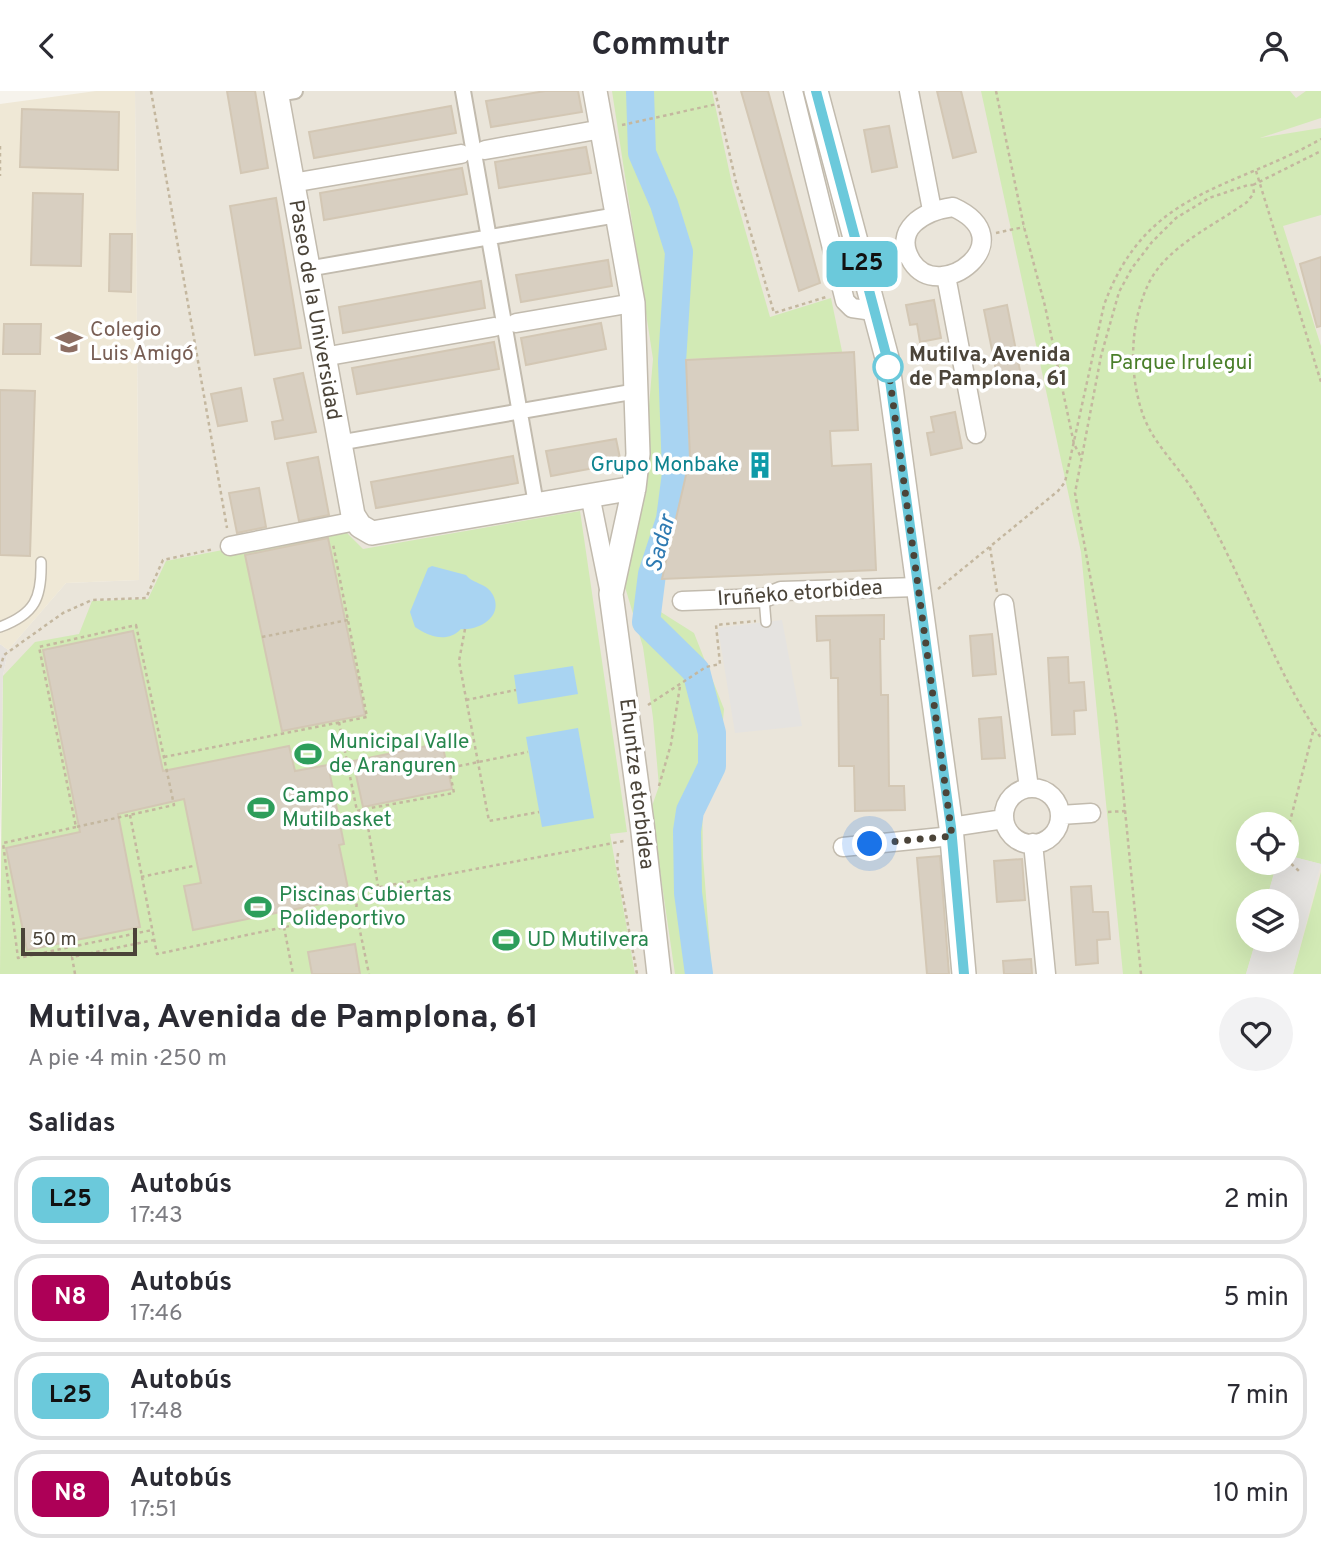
<!DOCTYPE html>
<html lang="es">
<head>
<meta charset="utf-8">
<style>
	:root { --surface:#fff; --page:#f2f2f3; --text:#2b2b33; --muted:#7c7c81; --line:#e1e1e2 }
	body { margin:0; font-family:Overpass,sans-serif; background:var(--page); color:var(--text); height:100vh; display:flex; flex-direction:column; font-size:26px; white-space:nowrap }
	* { box-sizing:border-box; margin:0 }
	p { font-size:23px; color:var(--muted) }
	.icon { flex:none; width:38px; height:38px; fill:none; stroke:currentColor; stroke-width:2; stroke-linecap:round; stroke-linejoin:round }
	.map { position:relative; height:883px; overflow:hidden }
	.sheet { display:flex; flex-direction:column; background:var(--surface); flex:1 }
	.sheet>* { flex:none }
	.badge { padding:0 14px; border-radius:10px; font-size:24px; line-height:46px }
	.controls { position:absolute; left:1236px; top:721px; display:grid; gap:14px }
	.controls a { display:grid; place-items:center; width:63px; height:63px; border-radius:50%; background:var(--surface); box-shadow:0 7px 28px #0002; font-size:35px }
	.scale { position:absolute; left:21px; bottom:18px; width:116px; box-sizing:border-box; padding-left:7px; border:4px solid #4b4439; border-top:0; font-size:19px; line-height:24px; white-space:nowrap; color:#4b4439; -webkit-text-stroke:5px #fff; paint-order:stroke }
	.you { position:absolute; width:35px; height:35px; margin:-18px; border:5px solid #fff; border-radius:50%; background:#1a73e8; box-shadow:0 0 0 10px #1a73e833 }
	.map>.badge { position:absolute; translate:-50% -50%; box-shadow:0 0 0 4px #fff }
	h2 { padding:0 28px; font-size:26px; line-height:63px }
	.round { display:grid; place-items:center; flex:none; width:74px; height:74px; border-radius:37px; background:var(--page) }
	.head { display:flex; align-items:center; justify-content:space-between; height:119px; padding:0 28px }
	h1 { font-size:33px; font-weight:700; line-height:52px }
	ul { padding:0; list-style:none }
	li { display:flex; align-items:center; gap:21px; height:88px; margin:0 14px 10px; padding:0 14px; border:4px solid var(--line); border-radius:28px }
	li div { flex:1 }
	li b { display:block; font-size:26px }
	li em { font-style:normal }
	li .badge { min-width:77px; font-weight:700; text-align:center }
	header { display:flex; justify-content:space-between; align-items:center; height:91px; padding:0 28px; background:var(--surface); font-size:32px; font-weight:700 }
	.map>svg:first-child { display:block }
	.residential { fill:#eae5da; fill-rule:evenodd }
	.industrial { fill:#e6e2dd }
	.education { fill:#efe8d6 }
	.green { fill:#d2eab5 }
	.parking { fill:#e5e3e0 }
	.water { fill:#a9d4f2 }
	.lines { fill:none; stroke-linecap:round; stroke-linejoin:round }
	.river { stroke:#a9d4f2; stroke-width:28 }
	.building { fill:#d8cfc1; stroke:#d3c7b4; stroke-width:2 }
	.service-casing { stroke:#c2bbae; stroke-width:12 }
	.pedestrian-casing { stroke:#c2bbae; stroke-width:18 }
	.minor-casing { stroke:#c2bbae; stroke-width:21 }
	.tertiary-casing { stroke:#c2bbae; stroke-width:26 }
	.path { stroke:#c4b79f; stroke-width:2.5; stroke-dasharray:3.5 3.5; stroke-linecap:butt }
	.service { stroke:#fff; stroke-width:9 }
	.pedestrian { stroke:#fff; stroke-width:14 }
	.minor { stroke:#fff; stroke-width:18 }
	.tertiary { stroke:#fff; stroke-width:23 }
	.line-casing { stroke:#fff; stroke-width:16 }
	.line { stroke:#6bc9db; stroke-width:10 }
	.walk { stroke:#4b4439; stroke-width:7; stroke-dasharray:0 12.6 }
	.stop-dot { fill:#fff; stroke:#6bc9db; stroke-width:3.5 }
	.labels { text-anchor:middle; dominant-baseline:central; stroke-width:7; stroke-linejoin:round; paint-order:stroke }
	.street-label { font-size:21px; fill:#4b4439; stroke:#fff }
	.education-label { font-size:21px; fill:#785e54; stroke:#fff; text-anchor:start }
	.stop-label { font-size:21px; font-weight:bold; fill:#4b4439; stroke:#fff; text-anchor:start }
	.park-label { font-size:21px; fill:#4a7f2a; stroke:#fff }
	.culture-label { font-size:21px; fill:#0d838f; stroke:#fff; text-anchor:end }
	.leisure-label { font-size:21px; fill:#27864d; stroke:#fff; text-anchor:start }
	.water-label { font-size:23px; font-style:italic; fill:#2e7ab2; stroke:#fff }
</style>
</head>
<body>
<header><svg class="icon" aria-label="back" viewBox="0 0 24 24"><path d="M15 5l-7 7 7 7"/></svg>Commutr<svg class="icon" aria-label="person" viewBox="0 0 24 24"><circle cx="12" cy="8" r="4"/><path d="M4 21q1-7 8-7t8 7"/></svg></header>
<div class="map">
<svg width="1321" height="883" viewBox="0 0 1321 883">
	<rect width="100%" height="100%" fill="#f6f3ec"/>
	<!-- residential -->
	<path class="residential" d="M135 0H1321V883H0L3 585 8 559 66 492 139 489ZM1248 733H1286V772H1248ZM1248 810H1286V849H1248Z"/>
	<!-- industrial -->
	<path class="industrial" d="M0 553 8 559 3 585 0 747Z"/>
	<!-- education -->
	<path class="education" d="M96 0H135L139 489 66 492 8 559 0 553V13Z"/>
	<!-- green -->
	<path class="green" d="M612 0H712L732 93 770 226 831 207 843 265 681 268 682 365 673 428 658 485 656 518 694 542 724 618 719 674 702 704 703 766 712 883H675L651 718 659 695 653 627 643 556 625 496 639 432 653 268Z
		M981 0H1290L1296 7 1306 0H1321V27L1260 47 1321 37V124L1283 135 1321 255V773L1286 764V733H1248V772H1277L1266 810H1248V849H1256L1246 883H1123L1081 461Z
		M580 420 627 741 610 743 635 883H0L3 585 35 551 79 543 92 510 148 508 166 470 341 436 363 458Z
		M1321 781V883H1293Z"/>
	<!-- parking -->
	<path class="parking" d="M782 529 802 635 735 642 718 537Z
		M1286 764 1321 773 1293 883H1246L1256 849H1286V810H1266L1277 772H1286Z"/>
	<!-- water -->
	<path class="water" d="M432 475 466 484C473 493 487 492 493 504 504 526 478 540 461 538 448 552 429 546 415 536L410 521 428 477Z
		M573 575 578 603 518 613 514 584Z
		M578 637 594 727 542 736 526 646Z"/>
	<g class="lines">
		<!-- river -->
		<path class="river" d="M640 0 642 62 664 113 679 161 672 271 676 382 670 428 652 483 646 531 696 580 712 642V675L690 720 687 740 688 802 699 883"/>
	</g>
	<!-- building -->
	<path class="building" d="M227 0H255L268 77 241 82Z
		M545 0H578L582 21 491 36 486 10Z
		M741 0H768L820 192 799 200Z
		M937 0H961L976 61 953 67Z
		M451 15 456 42 314 67 309 41Z
		M22 18 119 21 118 79 20 76Z
		M889 35 897 76 872 81 864 39Z
		M586 56 591 82 499 97 495 71Z
		M462 77 467 103 324 129 320 102Z
		M33 102 83 103 81 175 31 174Z
		M276 107 301 257 255 264 230 115Z
		M110 143H132L131 201 109 200Z
		M1321 166V235L1317 236 1300 173Z
		M608 169 612 195 521 211 516 184Z
		M481 190 485 217 343 242 339 216Z
		M934 209 941 247 920 251 917 233 910 234 906 214Z
		M1007 214 1022 290 999 294 984 219Z
		M601 232 606 258 526 274 521 247Z
		M4 233H41L40 263H3Z
		M494 251 499 278 357 303 352 277Z
		M854 261 858 339 830 340 832 375 871 373 876 479 662 488 690 367 686 269Z
		M303 282 316 341 275 348 272 331 283 329 274 288Z
		M241 297 247 330 218 335 211 303Z
		M0 299 35 300 30 465 0 464Z
		M955 321 962 357 931 364 927 342 934 341 931 326Z
		M616 348 621 372 551 385 546 360Z
		M513 365 518 392 376 417 371 391Z
		M318 366 329 424 299 430 287 372Z
		M259 397 266 436 237 442 229 402Z
		M328 447 365 624 282 640 245 464Z
		M884 524V548H880L881 604H888L889 695H904L905 719 855 720 854 675H839L838 587H831L830 549 817 550 816 525Z
		M133 540 163 680 289 655 295 680 328 674 344 753 339 754 350 807 193 839 184 795 201 792 184 708 118 723 140 836 27 859 6 757 80 741 43 559Z
		M992 543 996 583 973 585 970 545Z
		M1068 566 1069 592 1084 591 1086 619 1074 620 1075 643 1052 644 1048 567Z
		M1001 626 1005 667 982 668 979 628Z
		M442 652 452 698 363 716 353 670Z
		M940 765 949 883H927L917 767Z
		M1022 768 1025 809 997 811 994 770Z
		M1091 795 1093 821H1108L1110 848 1097 849 1098 872 1076 874 1071 796Z
		M355 853 360 883H312L308 861Z
		M1031 868 1032 883H1004L1003 870Z"/>
	<g class="lines">
		<defs>
			<path id="service" d="M764 507 766 531
				M0 536C35 523 42 507 41 471"/>
			<path id="pedestrian" d="M463 0 536 413
				M277 3 295 0
				M307 178 617 124
				M338 352 637 300"/>
			<path id="minor" d="M793 0 845 210 852 217 873 220
				M909 0 932 119
				M485 59 602 38
				M292 92 461 63
				M953 116C1026 149 940 214 912 171 891 138 924 120 953 116Z
				M861 169 906 161
				M946 185 976 343
				M516 232 633 212
				M323 266 494 236
				M590 404 610 503
				M230 455 356 430
				M682 510 764 507 781 500 918 496
				M1004 513 1029 697
				M1004 725a28 28 0 1 1 56 0a28 28 0 1 1-56 0Z
				M1060 724 1091 722
				M951 736 1004 728
				M1033 752 1046 883
				M843 756 952 745"/>
			<path id="tertiary" d="M276 0 353 424 360 435 372 442 634 397
				M595 0 633 212 638 363 634 397 611 503 642 732 659 883
				M816 0 887 267 951 736 964 883"/>
		</defs>
		<!-- service casing -->
		<use href="#service" class="service-casing"/>
		<!-- pedestrian casing -->
		<use href="#pedestrian" class="pedestrian-casing"/>
		<!-- minor casing -->
		<use href="#minor" class="minor-casing"/>
		<!-- tertiary casing -->
		<use href="#tertiary" class="tertiary-casing"/>
		<!-- path -->
		<path class="path" d="M151 0 227 437
			M715 0 736 91 774 222 826 206
			M996 0 1024 136 1045 215 1074 353 1081 366
			M622 34 717 13
			M0 55V85
			M1256 80 1321 291
			M1253 94 1321 60
			M996 142 1024 136
			M990 456 997 501
			M938 498 1058 400 1065 391 1104 214C1146 99 1229 100 1321 48
			M136 534 174 714 76 736 39 556Z
			M465 538 459 570 489 730 539 721
			M262 546 348 529
			M0 577 4 564 63 522 92 509 146 507 163 469 214 458
			M466 609 516 599
			M648 614 706 576 720 573 716 534 756 530
			M339 631 357 720 365 718 378 795
			M164 666 367 626 333 453
			M659 695 671 653 680 595
			M365 718 454 702 449 677 528 661
			M1108 721 1125 720
			M130 724 157 863 356 821 357 808 364 799 624 750
			M76 736 3 752 18 867 152 839
			M1286 746 1314 637
			M618 762 617 774 637 883
			M1286 768 1299 780
			M141 786 193 775
			M356 821 369 883
			M284 836 293 883
			M75 883 72 866 154 849
			M1141 883 1116 627 1075 402 1101 265 1119 201 1132 177 1152 151 1176 127 1209 107 1248 94H1253L1254 102 1247 111C1214 135 1164 156 1147 196 1130 234 1129 281 1142 321 1152 352 1178 374 1194 401 1242 480 1269 570 1321 647"/>
		<!-- service -->
		<use href="#service" class="service"/>
		<!-- pedestrian -->
		<use href="#pedestrian" class="pedestrian"/>
		<!-- minor -->
		<use href="#minor" class="minor"/>
		<!-- tertiary -->
		<use href="#tertiary" class="tertiary"/>
	</g>
	<g class="lines">
		<defs>
			<path id="line" d="M816 0 887 267 951 736 964 883"/>
		</defs>
		<!-- line casing -->
		<use href="#line" class="line-casing"/>
		<!-- line -->
		<use href="#line" class="line"/>
		<!-- walk -->
		<path class="walk" d="M870 753 952 745 887 267 888 276"/>
	</g>
	<!-- icons -->
	<defs>
		<symbol id="school-bare" viewBox="-9 -9 18 18"><path d="M0-5L7-2L0 1L-7-2ZM-4 1L0 2.5L4 1V4Q0 6-4 4Z" fill="#8d6e63" stroke="#fff" stroke-width="2.5" paint-order="stroke"/></symbol>
		<symbol id="building-bare" viewBox="-9 -9 18 18"><path d="M-4-6H4V6H1V3H-1V6H-4ZM-2.5-4.3h1.7v1.8h-1.7ZM.8-4.3h1.7v1.8H.8ZM-2.5-1h1.7V.8h-1.7ZM.8-1h1.7V.8H.8Z" fill="#0f9aa8" stroke="#fff" stroke-width="2.5" paint-order="stroke"/></symbol>
		<symbol id="stadium-bare" viewBox="-9 -9 18 18"><path d="M0-5a6.5 5 0 1 0 0 10a6.5 5 0 1 0 0-10ZM-3.5-1.8h7v3.6h-7Z" fill="#2e9e5b" stroke="#fff" stroke-width="2.5" paint-order="stroke"/></symbol>
	</defs>
	<g fill-rule="evenodd">
		<use href="#school-bare" x="50" y="232" width="38" height="38"/>
		<use href="#building-bare" x="741" y="355" width="38" height="38"/>
		<use href="#stadium-bare" x="289" y="644" width="38" height="38"/>
		<use href="#stadium-bare" x="242" y="698" width="38" height="38"/>
		<use href="#stadium-bare" x="239" y="797" width="38" height="38"/>
		<use href="#stadium-bare" x="487" y="830" width="38" height="38"/>
	</g>
	<!-- markers -->
	<circle class="stop-dot" cx="888" cy="276" r="14"/>
	<g class="labels">
		<!-- street labels -->
		<g class="street-label">
			<text transform="translate(314 219) rotate(80)">Paseo de la Universidad</text>
			<text transform="translate(800 503) rotate(-4)">Iruñeko etorbidea</text>
			<text transform="translate(636 693) rotate(83)">Ehuntze etorbidea</text>
		</g>
		<!-- education labels -->
		<g class="education-label">
			<text x="90" y="239">Colegio<tspan x="90" dy="24">Luis Amigó</tspan></text>
		</g>
		<!-- stop labels -->
		<g class="stop-label">
			<text x="909" y="264">Mutilva, Avenida<tspan x="909" dy="24">de Pamplona, 61</tspan></text>
		</g>
		<!-- park labels -->
		<g class="park-label">
			<text x="1181" y="272">Parque Irulegui</text>
		</g>
		<!-- culture labels -->
		<g class="culture-label">
			<text x="739" y="374">Grupo Monbake</text>
		</g>
		<!-- leisure labels -->
		<g class="leisure-label">
			<text x="329" y="651">Municipal Valle<tspan x="329" dy="24">de Aranguren</tspan></text>
			<text x="282" y="705">Campo<tspan x="282" dy="24">Mutilbasket</tspan></text>
			<text x="279" y="804">Piscinas Cubiertas<tspan x="279" dy="24">Polideportivo</tspan></text>
			<text x="527" y="849">UD Mutilvera</text>
		</g>
		<!-- water labels -->
		<g class="water-label">
			<text transform="translate(662 453) rotate(-75)">Sadar</text>
		</g>
	</g>
</svg>
<div class="controls">
<a><svg class="icon" aria-label="locate" viewBox="0 0 24 24"><circle cx="12" cy="12" r="6"/><path d="M12 2v4M12 18v4M2 12h4M18 12h4"/></svg></a>
<a><svg class="icon" aria-label="layers" viewBox="0 0 24 24"><path d="M12 4l9 5-9 5-9-5zM3 14l9 5 9-5"/></svg></a>
</div>
<div class="scale">50 m</div>
<div class="you" style="left:870px;top:753px"></div>
<b class="badge" style="left:862px;top:173px;background:#6bc9db;color:#111">L25</b>
</div>
<section class="sheet">
<div class="head"><div><h1>Mutilva, Avenida de Pamplona, 61</h1><p>A pie · 4 min · 250 m</p></div><a class="round"><svg class="icon" aria-label="heart" viewBox="0 0 24 24"><path d="M12 20l-8-8c-3-5 5-10 8-4 3-6 11-1 8 4z"/></svg></a></div>
<h2>Salidas</h2>
<ul>
<li><span class="badge" style="background:#6bc9db;color:#111">L25</span><div><b>Autobús</b><p>17:43</p></div><em>2 min</em></li>
<li><span class="badge" style="background:#ad0057;color:#fff">N8</span><div><b>Autobús</b><p>17:46</p></div><em>5 min</em></li>
<li><span class="badge" style="background:#6bc9db;color:#111">L25</span><div><b>Autobús</b><p>17:48</p></div><em>7 min</em></li>
<li><span class="badge" style="background:#ad0057;color:#fff">N8</span><div><b>Autobús</b><p>17:51</p></div><em>10 min</em></li>
</ul>
</section>
</body>
</html>
